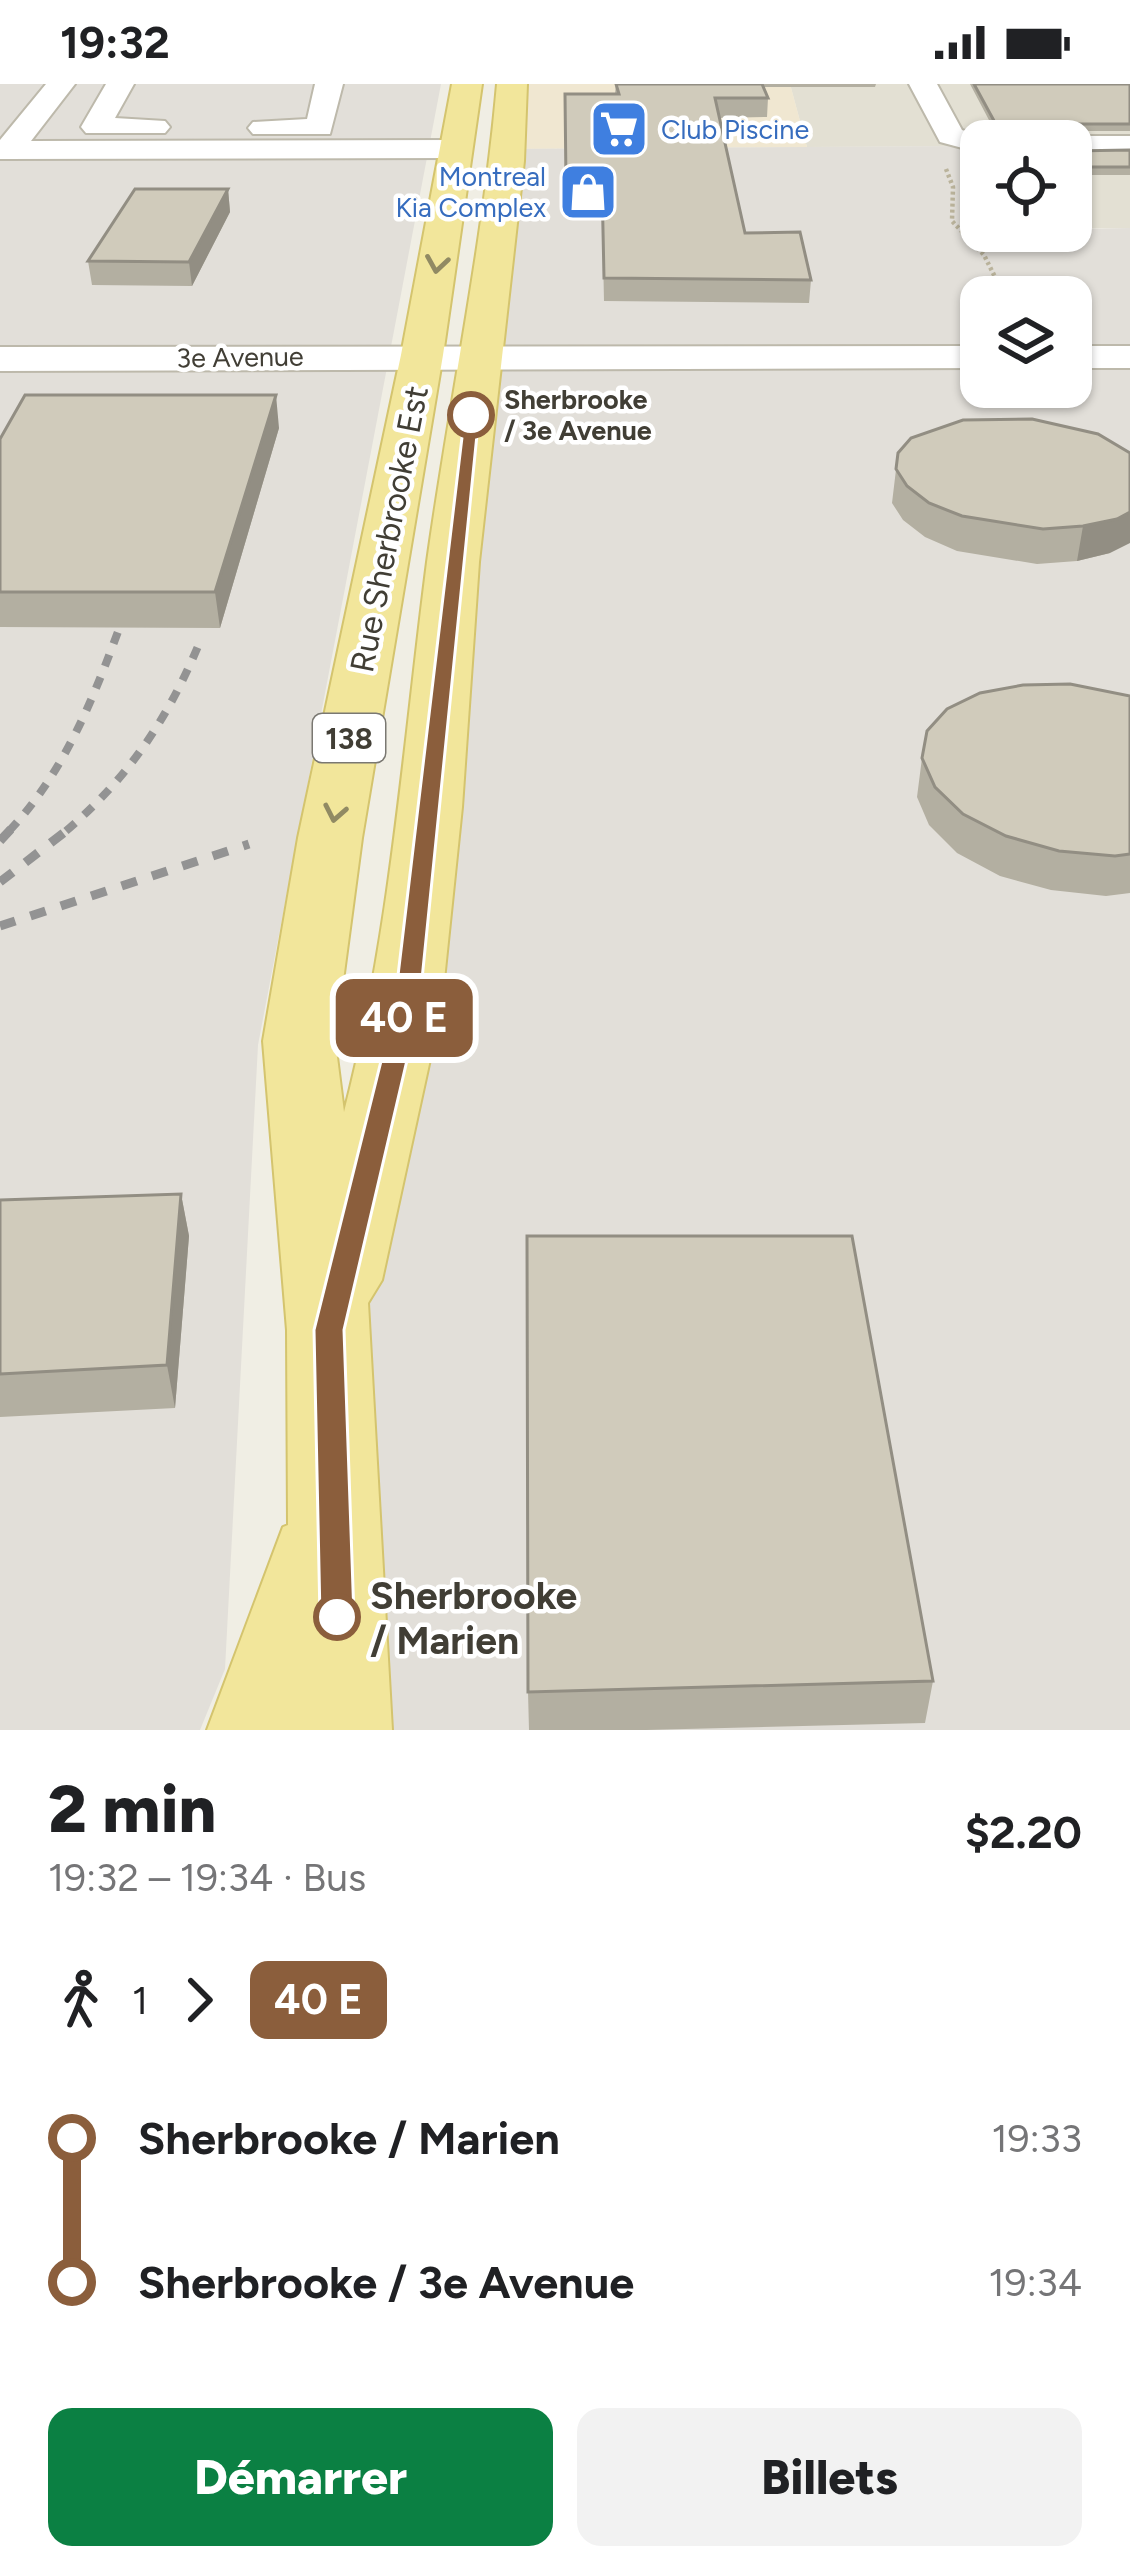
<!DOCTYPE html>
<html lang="fr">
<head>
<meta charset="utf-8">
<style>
	:root { --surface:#fff; --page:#f2f2f2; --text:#202124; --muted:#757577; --accent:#0b8043 }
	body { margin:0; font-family:Figtree,sans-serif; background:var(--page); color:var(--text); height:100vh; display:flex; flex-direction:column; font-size:45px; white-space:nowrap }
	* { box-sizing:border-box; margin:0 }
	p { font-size:39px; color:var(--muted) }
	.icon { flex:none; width:66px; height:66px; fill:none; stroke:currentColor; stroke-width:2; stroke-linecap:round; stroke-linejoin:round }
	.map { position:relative; height:1646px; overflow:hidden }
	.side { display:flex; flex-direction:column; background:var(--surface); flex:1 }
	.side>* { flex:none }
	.badge { padding:0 24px; border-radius:18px; font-size:42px; line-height:78px }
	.fabs { position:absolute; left:960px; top:36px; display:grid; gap:24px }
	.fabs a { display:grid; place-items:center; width:132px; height:132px; border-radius:24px; background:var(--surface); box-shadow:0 3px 9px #0004; font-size:60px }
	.map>.badge { position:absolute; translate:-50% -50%; box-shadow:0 0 0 6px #fff }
	.legs { display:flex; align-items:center; gap:18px; height:132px; padding:0 48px; font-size:39px }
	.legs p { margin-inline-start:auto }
	.head { display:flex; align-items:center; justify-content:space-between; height:204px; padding:0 48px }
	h1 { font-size:66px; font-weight:800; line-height:90px }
	.button { display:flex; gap:24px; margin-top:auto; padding:24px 48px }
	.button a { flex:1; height:138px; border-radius:24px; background:var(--accent); color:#fff; font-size:48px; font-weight:800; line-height:138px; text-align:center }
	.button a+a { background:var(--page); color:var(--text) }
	ul { padding:0 48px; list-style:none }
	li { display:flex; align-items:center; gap:42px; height:144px; font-size:45px }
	li i { display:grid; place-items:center; width:18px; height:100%; margin:0 15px; background:currentColor }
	li i::after { content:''; width:30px; height:30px; margin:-15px; border:9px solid; border-radius:50%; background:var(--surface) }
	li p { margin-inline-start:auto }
	li:first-child i { background:linear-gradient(#0000 50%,currentColor 0) }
	li:last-child i { background:linear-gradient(currentColor 50%,#0000 0) }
	.status { display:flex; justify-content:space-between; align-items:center; height:84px; padding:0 60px; background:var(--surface); direction:ltr }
	.status svg { height:33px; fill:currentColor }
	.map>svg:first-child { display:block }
	.residential { fill:#e3e0d3 }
	.commercial { fill:#f0e7d1 }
	.industrial { fill:#e2dfd9; fill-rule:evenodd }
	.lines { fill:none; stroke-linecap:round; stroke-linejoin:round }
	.minor-casing { stroke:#bdb9ab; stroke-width:4 }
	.major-casing { stroke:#d4c46e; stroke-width:4 }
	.path { stroke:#bab39b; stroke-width:4.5; stroke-dasharray:3 3; stroke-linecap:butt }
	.minor { fill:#fff; fill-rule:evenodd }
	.major { fill:#f2e69b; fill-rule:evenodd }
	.rail-far1 { stroke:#939393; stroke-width:8; stroke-dasharray:12 12; stroke-linecap:butt }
	.rail { stroke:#939393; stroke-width:9; stroke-dasharray:16 16; stroke-linecap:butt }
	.wall { fill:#b3afa1 }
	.shaded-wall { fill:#928e83 }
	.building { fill:#d0cbbb; stroke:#928e83; stroke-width:3 }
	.oneway { stroke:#918a63 }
	.line-1 { fill:#8b5e3c; stroke:#fff; stroke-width:3 }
	.stop-1-dot { fill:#fff; stroke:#8b5e3c; stroke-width:6 }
	.labels { text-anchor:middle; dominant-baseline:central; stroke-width:9; stroke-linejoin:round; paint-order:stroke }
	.far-shop-label { font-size:27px; fill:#366cbe; stroke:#fff; text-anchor:start }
	.far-street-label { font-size:27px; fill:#413e35; stroke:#fff }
	.far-stop-label { font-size:27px; font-weight:bold; fill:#413e35; stroke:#fff; text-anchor:start }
	.shield { fill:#fff; stroke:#7a7872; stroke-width:3 }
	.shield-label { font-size:30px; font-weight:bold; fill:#413e35 }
	.street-label { font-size:33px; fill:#413e35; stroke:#fff }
	.near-stop-label { font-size:39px; font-weight:bold; fill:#413e35; stroke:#fff; text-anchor:start }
</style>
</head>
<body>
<div class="status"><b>19:32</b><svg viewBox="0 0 49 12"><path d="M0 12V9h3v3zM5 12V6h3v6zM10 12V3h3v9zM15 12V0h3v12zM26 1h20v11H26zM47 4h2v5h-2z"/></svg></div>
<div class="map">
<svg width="1130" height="1646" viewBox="0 0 1130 1646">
	<rect width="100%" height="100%" fill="#f0eee4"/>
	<!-- residential -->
	<path class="residential" d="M790 0H1130V144H1071V57H981V87L967 62 807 63Z"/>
	<!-- commercial -->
	<path class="commercial" d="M515 0H790L807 63 508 65Z"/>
	<!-- industrial -->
	<path class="industrial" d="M0 0H441L258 961 225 1585 200 1646H0Z
		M967 62 981 87V147L1130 144V1646H259L508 65ZM981 213H1071V303H981Z"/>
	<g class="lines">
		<defs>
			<path id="minor" d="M46 0H75L31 57 457 56 472 65 457 74 0 75V56Z
				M106 0H134L115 34 165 37 170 43 165 49H86L81 43Z
				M315 0H343L330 50H253L248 44 253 38 307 35Z
				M909 0H937L962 46 994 57H981V69L940 58Z
				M1071 52H1130V70H1071V57H1059Z
				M981 262V284L0 287V263Z
				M1071 262H1130V284H1071Z"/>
			<path id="major" d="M452 0H482L443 271 362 754 335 957 344 1028C391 847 403 663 427 478 449 319 483 161 497 0H527L524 77 479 478 462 723 441 925 382 1196 368 1219 392 1646H207L283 1443 288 1441 287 1246 263 957 298 754 401 271Z"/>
		</defs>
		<!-- minor casing -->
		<use href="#minor" class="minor-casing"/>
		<!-- major casing -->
		<use href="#major" class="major-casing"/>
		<!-- path -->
		<path class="path" d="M946 85 953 103 952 137 984 171 1005 213"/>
		<!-- minor -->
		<use href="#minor" class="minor"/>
		<!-- major -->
		<use href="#major" class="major"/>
		<!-- rail-far1 -->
		<path class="rail-far1" d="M9 747C63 690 92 618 119 545
			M66 747C129 693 167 636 199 560"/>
		<!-- rail -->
		<path class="rail" d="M0 757 12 744
			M0 798 70 744
			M0 842 249 760"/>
	</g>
	<!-- wall -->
	<path class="wall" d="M616 0H876L875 3H764L768 14 767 33 719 34 745 149 811 196 809 219 604 217 602 121H566L565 10H615Z
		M970 0H1130V47H1071L1063 52 1069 57H1000Z
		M1071 63 1072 67 1130 66V91H1071Z
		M228 105 230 128 192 202 92 201 88 177Z
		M1032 335 1110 469 1077 477 1037 480 957 467 925 453 903 436 892 419 898 369Z
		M279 344 220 544 0 543V355Z
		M1130 612V809L1106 812 1051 806 1000 792 957 769 929 741 917 713 922 674Z
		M181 1110 189 1152 175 1324 0 1333V1116Z
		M933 1597 925 1639 646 1646H529L528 1608Z"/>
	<!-- shaded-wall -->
	<path class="shaded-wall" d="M1072 40 1071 47 1055 56 1056 48Z
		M228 105 230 128 192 202 189 178Z
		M276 311 279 344 220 544 215 508Z
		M1130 428V459L1110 469 1077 477 1083 442Z
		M181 1110 189 1152 175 1324 167 1281Z"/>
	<!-- building -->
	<path class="building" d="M616 0H762L768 14H715L745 149 800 148 811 196 604 194 602 99H566L565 10H619Z
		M974 0H1130V40H1072L1056 48 1068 54 1069 57H1005Z
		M1071 63 1072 67 1130 66V83H1071Z
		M135 105H228L189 178 88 177Z
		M25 311H276L215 508H0V355Z
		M1032 335 1098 350 1130 369V428L1117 435 1083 442 1043 445 962 432 929 419 907 402 896 385 898 369 911 354 963 336Z
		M1070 600 1130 612V770L1115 772 1059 767 1006 752 963 730 935 703 922 674 927 647 947 625 980 609 1023 601Z
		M181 1110 167 1281 0 1290V1116Z
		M527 1152H852L933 1597 528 1608Z"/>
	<!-- one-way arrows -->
	<defs><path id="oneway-chevron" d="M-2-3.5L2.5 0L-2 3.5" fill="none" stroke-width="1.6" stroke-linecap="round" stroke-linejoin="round" transform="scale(3)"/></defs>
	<g class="oneway">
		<use href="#oneway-chevron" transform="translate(437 180) rotate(99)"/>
		<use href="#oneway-chevron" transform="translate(335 729) rotate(101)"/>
	</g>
	<!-- line-1 -->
	<path class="line-1" d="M465 328 479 331 419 925 344 1246 354 1533 349 1544 337 1548 325 1544 320 1533 314 1246 394 925Z"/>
	<!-- icons -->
	<defs>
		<symbol id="supermarket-square" viewBox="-11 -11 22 22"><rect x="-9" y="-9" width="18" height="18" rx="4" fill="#3f7fe0" stroke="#fff"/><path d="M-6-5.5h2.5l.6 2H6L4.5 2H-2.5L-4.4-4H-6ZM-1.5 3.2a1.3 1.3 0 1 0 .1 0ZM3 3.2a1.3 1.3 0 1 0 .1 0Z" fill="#fff"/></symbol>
		<symbol id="shop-square" viewBox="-11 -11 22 22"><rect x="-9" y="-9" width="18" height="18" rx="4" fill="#3f7fe0" stroke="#fff"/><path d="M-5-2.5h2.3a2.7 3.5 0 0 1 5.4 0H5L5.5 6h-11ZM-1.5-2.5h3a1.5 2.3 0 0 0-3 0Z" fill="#fff"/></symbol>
	</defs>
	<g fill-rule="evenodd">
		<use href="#supermarket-square" x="586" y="12" width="66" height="66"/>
		<use href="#shop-square" x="555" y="75" width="66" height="66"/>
	</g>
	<!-- markers -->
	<g class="stop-1-dot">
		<circle cx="471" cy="331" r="21"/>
		<circle cx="337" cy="1533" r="21"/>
	</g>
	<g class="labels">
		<!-- far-shop labels -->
		<g class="far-shop-label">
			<text x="661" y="45">Club Piscine</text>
			<text x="546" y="92" text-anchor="end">Montreal<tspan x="546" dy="31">Kia Complex</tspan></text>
		</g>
		<!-- far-street labels -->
		<g class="far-street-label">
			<text transform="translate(240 273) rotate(-1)">3e Avenue</text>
		</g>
		<!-- far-stop labels -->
		<g class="far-stop-label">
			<text x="504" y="315">Sherbrooke<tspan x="504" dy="31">/ 3e Avenue</tspan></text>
		</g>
		<!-- shield labels -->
		<rect class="shield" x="313" y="630" width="72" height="48" rx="9"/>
		<g class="shield-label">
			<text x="349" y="654">138</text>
		</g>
		<!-- street labels -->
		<g class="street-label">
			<text transform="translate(389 445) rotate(-79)">Rue Sherbrooke Est</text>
		</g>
		<!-- near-stop labels -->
		<g class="near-stop-label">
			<text x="370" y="1511">Sherbrooke<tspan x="370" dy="45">/ Marien</tspan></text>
		</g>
	</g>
</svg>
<div class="fabs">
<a><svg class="icon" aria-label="locate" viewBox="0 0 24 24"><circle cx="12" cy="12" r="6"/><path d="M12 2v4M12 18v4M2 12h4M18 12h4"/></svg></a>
<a><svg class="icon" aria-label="layers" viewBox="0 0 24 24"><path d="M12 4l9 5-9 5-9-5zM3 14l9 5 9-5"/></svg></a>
</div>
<b class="badge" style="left:404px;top:934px;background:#8b5e3c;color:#fff">40 E</b>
</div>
<section class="side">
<div class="head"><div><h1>2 min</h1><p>19:32 – 19:34 · Bus</p></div><b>$2.20</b></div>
<div class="legs"><svg class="icon" aria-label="walk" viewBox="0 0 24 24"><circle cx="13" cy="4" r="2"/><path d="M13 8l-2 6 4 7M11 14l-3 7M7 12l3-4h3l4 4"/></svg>1<svg class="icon" aria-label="forward" viewBox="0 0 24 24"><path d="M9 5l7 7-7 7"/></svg><b class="badge" style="background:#8b5e3c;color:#fff">40 E</b></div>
<ul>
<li><i style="color:#8b5e3c"></i><b>Sherbrooke / Marien</b><p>19:33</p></li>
<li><i style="color:#8b5e3c"></i><b>Sherbrooke / 3e Avenue</b><p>19:34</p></li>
</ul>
<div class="button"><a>Démarrer</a><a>Billets</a></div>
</section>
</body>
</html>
